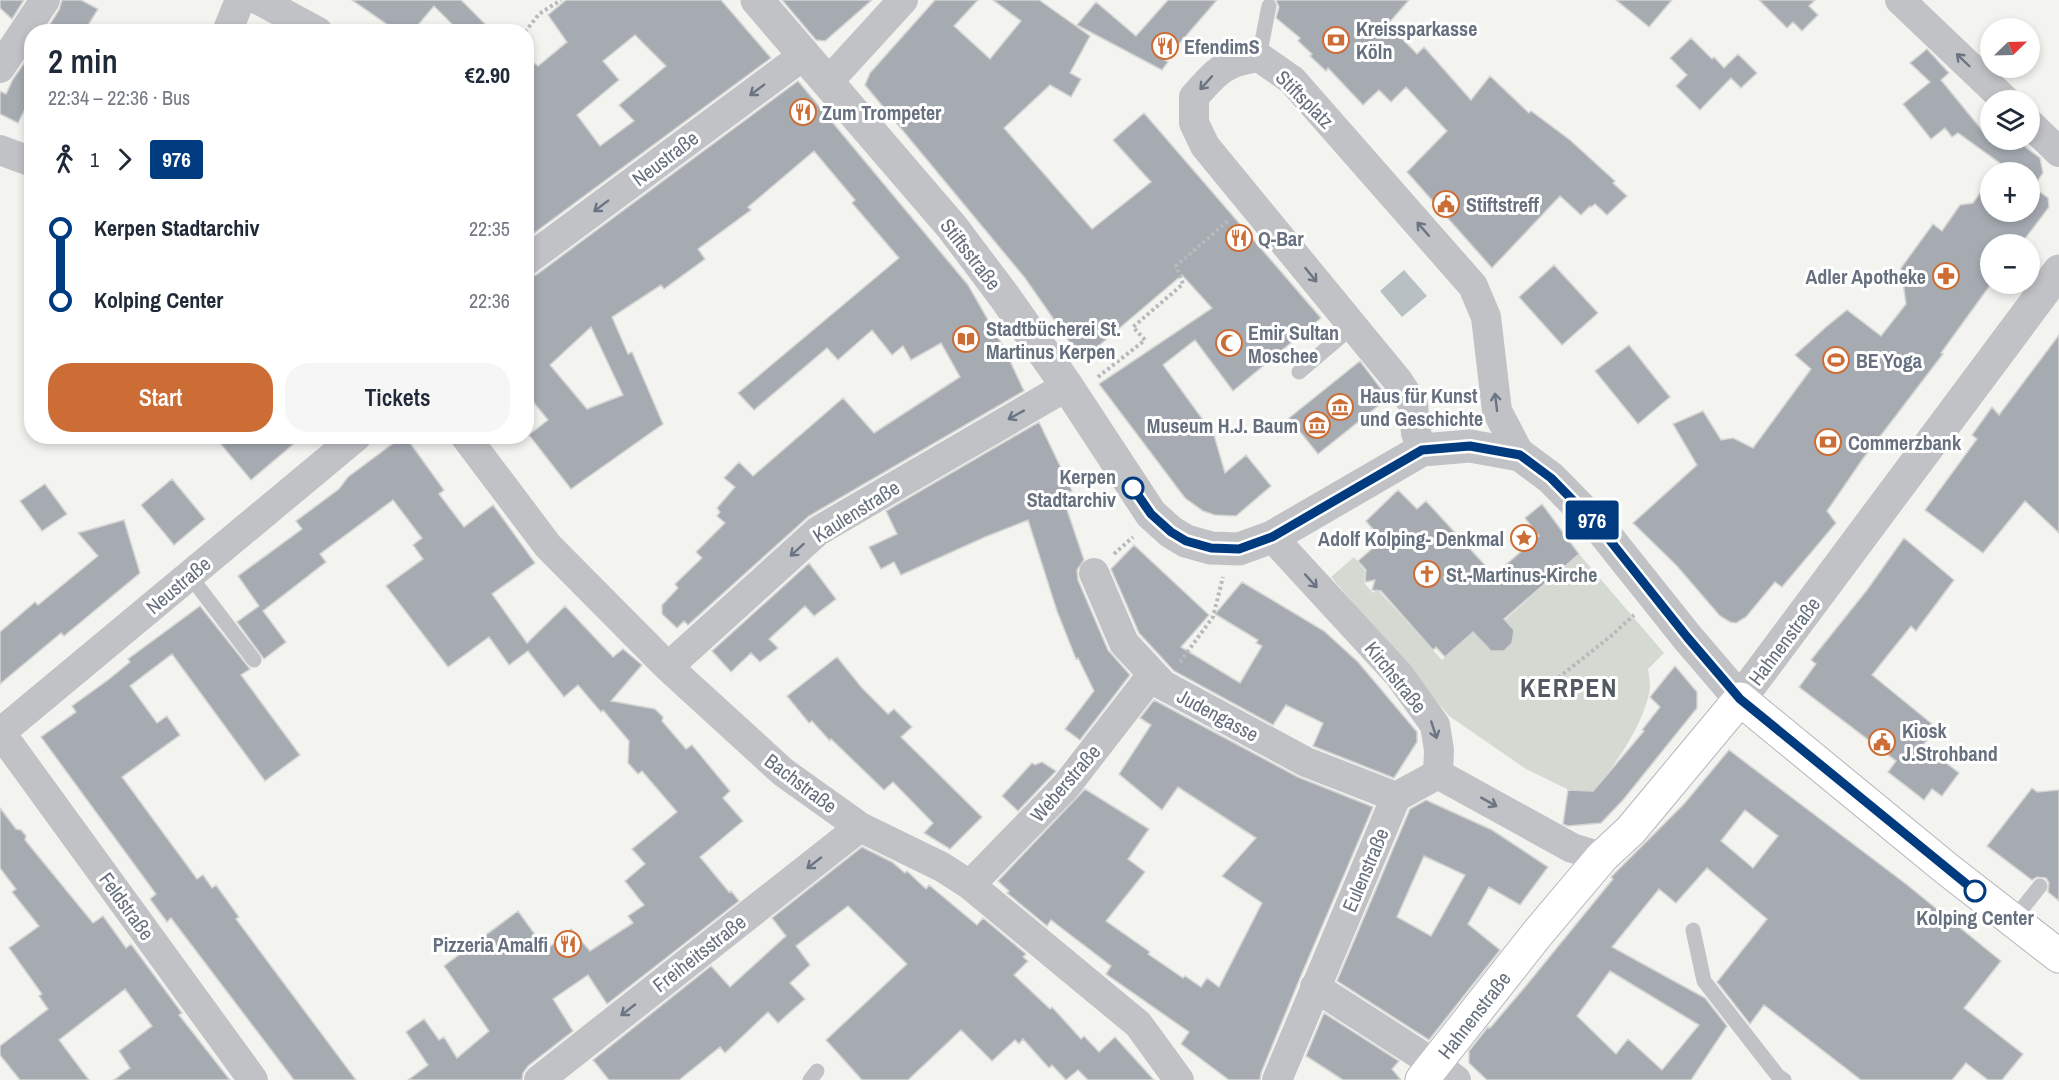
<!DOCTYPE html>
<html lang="en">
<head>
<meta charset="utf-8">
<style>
	:root { --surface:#fff; --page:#f6f6f7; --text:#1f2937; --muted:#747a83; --accent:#cd6d36 }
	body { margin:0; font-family:"Archivo Narrow",sans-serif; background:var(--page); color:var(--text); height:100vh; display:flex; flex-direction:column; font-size:22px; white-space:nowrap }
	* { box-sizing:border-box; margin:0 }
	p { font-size:20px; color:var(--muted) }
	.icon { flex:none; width:33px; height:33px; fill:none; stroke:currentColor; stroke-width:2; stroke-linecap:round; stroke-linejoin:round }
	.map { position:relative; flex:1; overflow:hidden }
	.sheet { position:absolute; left:24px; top:24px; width:510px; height:420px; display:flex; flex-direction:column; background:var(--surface); border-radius:24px; box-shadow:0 3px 9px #0003 }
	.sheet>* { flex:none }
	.badge { padding:0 12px; border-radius:4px; font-size:21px; line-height:39px }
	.needle { width:39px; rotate:67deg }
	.tools { position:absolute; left:1980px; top:18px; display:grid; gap:12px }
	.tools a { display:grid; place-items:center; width:60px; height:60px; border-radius:50%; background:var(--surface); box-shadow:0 3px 9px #0003; font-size:30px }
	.map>.badge { position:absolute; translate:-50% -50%; box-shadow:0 0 0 3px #fff }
	.legs { display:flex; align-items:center; gap:9px; height:66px; padding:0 24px; font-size:20px }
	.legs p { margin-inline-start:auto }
	.headline { display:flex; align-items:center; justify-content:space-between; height:102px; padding:0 24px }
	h1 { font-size:33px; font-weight:600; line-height:45px }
	.action { display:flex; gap:12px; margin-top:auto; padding:12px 24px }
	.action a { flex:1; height:69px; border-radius:24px; background:var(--accent); color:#fff; font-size:24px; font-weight:600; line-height:69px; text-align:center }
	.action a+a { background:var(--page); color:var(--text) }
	ul { padding:0 24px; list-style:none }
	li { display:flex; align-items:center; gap:21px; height:72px; font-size:22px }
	li i { display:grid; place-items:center; width:9px; height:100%; margin:0 8px; background:currentColor }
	li i::after { content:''; width:15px; height:15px; margin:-8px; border:4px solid; border-radius:50%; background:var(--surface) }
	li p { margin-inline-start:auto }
	li:first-child i { background:linear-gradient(#0000 50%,currentColor 0) }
	li:last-child i { background:linear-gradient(currentColor 50%,#0000 0) }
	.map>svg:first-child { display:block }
	.green { fill:#d4dad2 }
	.water { fill:#b8c0c4 }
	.building { fill:#a6abb2; stroke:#d4d5d3; stroke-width:1.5; fill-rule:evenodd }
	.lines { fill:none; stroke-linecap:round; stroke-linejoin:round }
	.secondary-casing { stroke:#b2b5ba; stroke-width:35 }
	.path { stroke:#b7b9bc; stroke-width:4; stroke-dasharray:3 3; stroke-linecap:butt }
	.service { stroke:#c0c2c5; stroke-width:15 }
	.minor { stroke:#c0c2c5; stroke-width:30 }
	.tertiary { stroke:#c0c2c5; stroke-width:33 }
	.secondary { stroke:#fff; stroke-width:33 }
	.oneway { stroke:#6a7482 }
	.line-1-casing { stroke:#fff; stroke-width:14 }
	.line-1 { stroke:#003b80; stroke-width:9 }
	.stop-1-dot { fill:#fff; stroke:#003b80; stroke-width:3 }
	.labels { text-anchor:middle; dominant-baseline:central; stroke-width:6; stroke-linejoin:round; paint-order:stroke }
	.poi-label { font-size:20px; font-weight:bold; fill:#66707e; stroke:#fff; text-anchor:start }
	.street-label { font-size:20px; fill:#66707e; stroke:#fff }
	.stop-label { font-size:20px; font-weight:bold; fill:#66707e; stroke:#fff; text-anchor:end }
	.district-label { font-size:26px; font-weight:bold; letter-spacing:1.5px; fill:#535a64; stroke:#fff }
</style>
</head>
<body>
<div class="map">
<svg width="2059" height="1080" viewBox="0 0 2059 1080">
	<rect width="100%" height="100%" fill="#f3f4f0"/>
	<!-- green -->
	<path class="green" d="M1579 554 1664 653 1648 669C1649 675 1650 682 1650 688 1645 722 1616 765 1593 791L1569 790 1526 769 1449 716 1331 577 1354 557 1365 571 1364 583 1373 593 1377 589 1442 660 1473 632 1491 651H1504L1512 643 1514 631 1505 620Z"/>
	<!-- water -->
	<path class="water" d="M1404 270 1427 296 1402 317 1380 291Z"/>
	<!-- building -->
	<path class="building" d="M0 0H24L12 19 0 8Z
		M62 0H81L98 9 84 32H45L59 10Z
		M352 0H461L493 32H460L434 6 412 32H398Z
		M566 0H721L771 58 526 239V57L538 66 567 42 548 15ZM635 35 666 66 619 105 634 121 600 146 577 115 619 80 603 61Z
		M782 0H872L825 41 816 40Z
		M935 0H978L954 26 990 59 1021 21 993 0H1039L1090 36 1070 73 1081 79 1071 97 1050 85 1004 128 1092 229 1151 182 1113 140 1144 113 1321 318 1233 391 1195 340 1163 365 1214 435 1225 473 1246 455 1271 486 1236 516 1215 515 1203 511 1185 498 1099 384 1212 308 1182 275 1082 360 1025 278 865 85 870 73Z
		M1168 0H1217L1165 60 1168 62 1162 70 1077 25 1096 2 1136 36Z
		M1276 0H1409L1388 24 1417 54 1424 47 1471 100 1490 76 1529 113 1531 111 1570 140 1615 181 1613 183 1627 196 1607 215 1595 204 1591 207 1590 206 1581 215 1560 196 1492 268 1407 172 1447 131 1406 87 1391 102 1379 90 1363 105 1328 68 1326 71 1310 56 1312 54 1298 41 1300 38 1276 18 1279 7Z
		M1616 0H1672L1649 27Z
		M1759 0H1815L1809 6 1818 15 1802 31 1793 22 1787 28Z
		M1691 38 1712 59 1714 57 1724 68 1738 54 1757 73 1741 88 1731 78 1700 110 1676 86 1687 75 1670 58Z
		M1927 49 1949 73 1941 80 1990 140H2016L2040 158 2043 173 2033 187 2048 198 2049 207 2021 244H1990L1991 284 1941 353 1943 354 1862 460 1827 511 1836 523 1782 587 1775 582 1746 617 1736 623 1730 622 1720 616 1677 566 1633 523 1697 465 1673 424 1703 411 1721 440 1733 438 1753 448 1811 369 1795 355 1826 327 1847 310 1881 336 1906 304 1901 268 1933 224 1942 231 1960 205 1973 203 1990 179V212H2030V172H1995L2001 164 1958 133 1952 137 1945 128 1931 139 1903 104 1930 82 1910 63Z
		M32 52V95L18 123 0 114V91L6 94 13 79Z
		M798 81 968 285 1004 348 1024 391 809 516 688 625 684 621 677 628 662 614V605L678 588 675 584 702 558 696 552 725 523 717 516 720 512 717 508 735 487 724 478 739 462 753 476 843 398 874 433 960 377 941 343 911 360 903 346 892 355 872 330 838 360 827 348 754 410 738 393 899 258 852 203 855 200 814 151 748 207 751 210 698 249 705 259 664 289 661 285 612 317 628 354 632 352 663 424 571 489 529 435 548 420 526 393V278L536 275ZM591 327 623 395 587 409 550 365Z
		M1554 265 1598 313 1562 345 1519 297Z
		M2059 335V533L2025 501 1983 553 1925 510 1977 439 1972 435 1992 407 1999 415Z
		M1629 345 1670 397 1638 424 1595 371Z
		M1360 361 1388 398 1318 454 1289 418Z
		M1039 422 1072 491 1062 495 1084 560 1077 570 1078 580 1108 650 1130 675 1080 740 1065 729 1094 691 1078 658 1076 659 1057 611 1028 520 985 537 901 575 894 562 881 569 869 547 897 534 886 511Z
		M214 436H303L251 480Z
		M403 436H405L444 490 439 494 464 527 493 505 535 563 492 594 527 643 565 606 613 657 623 649 642 665 611 701 655 709 663 717 662 721 686 749 692 745 730 791 723 798 743 821 700 857 729 892 731 891 739 901 607 1004 588 975 553 999 573 1031 528 1066 523 1073 522 1080H408L428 1065 406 1032 424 1019 439 1040 444 1037 457 1058 489 1031 444 966 518 911 546 950 571 929 590 951 633 923 628 916 644 905 625 881 645 864 632 849 677 812 642 771 638 774 628 763 629 741 603 710 601 712 578 685 564 697 528 651 509 665 489 637 448 667 386 586 423 559 413 545 422 538 393 500 320 554 326 562 263 611 286 642 264 659 237 622 259 606 238 576 302 529 296 521 339 489 348 477Z
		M172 479 205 519 174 545 141 505Z
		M45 484 67 514 42 531 20 501Z
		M1398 490 1417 509 1426 501 1494 575 1539 536 1525 518 1542 504 1579 554 1504 619 1514 630 1512 643 1504 651H1491L1473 632 1445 657 1436 647 1433 650 1381 591 1372 590 1375 580 1365 582 1366 570 1358 561 1382 540 1366 521Z
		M124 520 140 573 64 636 61 633 0 684V632L35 602 38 605 98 556 78 533Z
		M1904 538 1954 580 1916 631 1911 626 1872 675 1937 728 1923 745 1959 773 1942 796 1932 789 1924 800 1888 772 1896 761 1799 687 1816 664 1811 660 1867 590Z
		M1134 545 1209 615 1181 647 1240 683 1262 646 1256 643 1258 640 1215 614 1242 582 1324 631 1358 662 1417 732V742L1394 778 1313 746 1323 723 1286 705 1273 725 1174 671 1139 633 1111 569Z
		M809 563 836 599 814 616 805 606 769 639 778 648 760 662 751 653 731 672 712 651Z
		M200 606 250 669 241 675 300 755 265 781 172 654 130 686 157 723 167 716 180 735 122 777 197 879 203 875 212 888 216 885 239 917 236 919 356 1080H294L171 918 167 922 150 899 156 894 41 737 76 712 72 706 108 680 130 662 128 659Z
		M837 657 862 688 888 714 894 709 912 727 901 737 982 817 950 849 924 833 933 823 893 782 884 790 831 739 830 741 812 721 809 723 787 696Z
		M1675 666 1697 692V708L1623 800 1601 823 1568 826 1563 824 1568 790 1593 791 1606 776 1644 731 1642 730 1660 707 1650 697Z
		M1154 700 1298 777 1373 807 1300 978 1261 1073 1260 1080H1229L1181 1044 1189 1032 1106 974 1111 966 1051 920 1047 926 1007 893 1009 891 998 881 1085 789 1149 829 1128 859 1145 872 1106 921 1150 952 1148 954 1183 978 1185 976 1201 987 1207 978 1219 987 1262 903 1222 876 1256 838 1178 787 1162 810 1119 774 1151 725 1140 718Z
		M1729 750 1906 884 2001 961 1964 1008 2023 1054 2002 1080H1988L1966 1063 1952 1080H1861L1764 1005 1750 1024 1717 982 1767 919 1707 868 1676 903 1659 889 1612 947 1705 998 1727 1026 1691 1080H1487L1469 1063V1051L1488 1027 1490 1028 1525 987 1613 879 1611 877 1684 804ZM1745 810 1778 836 1753 868 1721 841ZM1610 971 1699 1025 1662 1070 1628 1039 1616 1054 1577 1016Z
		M1042 762 1056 771 1018 811 1002 796 1032 763 1035 765Z
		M2032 788 2037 792 2059 790V901L2048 892 2049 883 2046 878 2037 877 2032 880 1987 846Z
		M1426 800 1492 830 1548 867 1520 905 1489 887 1468 924 1500 950 1429 1040 1337 981 1410 809ZM1424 856 1465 875 1431 936 1397 917Z
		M0 808 16 829 21 830 26 836 25 840 93 923 103 916 126 948 131 944 182 1013 179 1015 230 1080H114L130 1068 119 1051 152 1026 125 989 59 1040 89 1080H20L0 1055V1046L48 1009 39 996 42 994 9 948 39 926 12 892 16 889 0 868Z
		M862 847 892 862 905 873 907 871 926 889 929 885 977 925 983 918 1026 954 1023 957 1028 961 1014 975 1050 1009 1052 1007 1081 1039 1084 1036 1099 1052 1115 1037 1154 1080H1088L1078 1070 1066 1080 1052 1065 1049 1068 1023 1039 1019 1044 1015 1040 992 1061 961 1030 908 1080H862L826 1040 907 964 848 906 796 946 810 965 790 983 805 999 778 1023 768 1012 725 1053 720 1047 679 1080H609L593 1060 711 966 730 987 786 936 772 918Z
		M1324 1013 1399 1061 1392 1069 1401 1080H1343L1306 1056Z"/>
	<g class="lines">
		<defs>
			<path id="secondary" d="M1422 1080 1537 934 1602 857 1631 830 1740 699 1947 869 2059 956"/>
		</defs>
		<!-- secondary casing -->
		<use href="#secondary" class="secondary-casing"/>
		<!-- path -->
		<path class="path" d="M525 32 539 14 561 0
			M1098 377 1145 340 1133 327 1183 284 1176 266 1230 219
			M1114 554 1133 537
			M1180 662 1213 617 1223 577
			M1549 685 1611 636 1634 615"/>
		<!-- service -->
		<path class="service" d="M1259 57 1269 6
			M1299 372 1352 327
			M190 576 254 660
			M2013 920 2040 886
			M1693 930 1704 981 1778 1076 1784 1080
			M810 1080 817 1071"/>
		<!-- minor -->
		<path class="minor" d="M259 0 318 32
			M1900 0 2005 100
			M227 32 240 0
			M0 68 45 0
			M828 82 903 0
			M2030 124 2059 152
			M0 150 32 162
			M526 261 804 55
			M465 436 548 546 668 667 783 772 860 827 942 867 970 885 1138 1024 1179 1080
			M1422 450 1416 433 1413 404 1398 381 1205 146 1194 123V97C1217 71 1224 62 1259 57L1292 80 1473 286 1486 317 1497 411 1520 455
			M1272 537 1399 675 1435 725 1439 750 1438 774
			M1094 573 1124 643 1163 685 1306 762 1396 797
			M668 667 818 531 1067 386
			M0 732 253 1080
			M0 733 357 436
			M1438 774 1572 848 1602 857
			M970 885 1066 786 1152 675
			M1315 987 1436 1065 1456 1080
			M539 1080 860 827
			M1277 1080 1396 797 1438 774"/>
		<!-- tertiary -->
		<path class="tertiary" d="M757 0 952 227 1004 296 1067 386 1151 514 1171 532 1186 541 1211 548 1239 549 1272 537 1422 450 1470 446 1520 455 1551 478 1600 528 1687 637 1740 699 2059 271"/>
		<!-- secondary -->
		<use href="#secondary" class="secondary"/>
	</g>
	<!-- one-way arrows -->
	<defs><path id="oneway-shaft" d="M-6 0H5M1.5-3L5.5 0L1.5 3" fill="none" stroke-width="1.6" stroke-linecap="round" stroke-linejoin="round" transform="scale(1.5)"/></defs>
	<g class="oneway">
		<use href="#oneway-shaft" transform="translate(1963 60) rotate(-136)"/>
		<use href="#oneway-shaft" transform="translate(1206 83) rotate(132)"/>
		<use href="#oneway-shaft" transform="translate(757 90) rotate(143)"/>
		<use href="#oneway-shaft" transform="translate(601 206) rotate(143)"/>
		<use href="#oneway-shaft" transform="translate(1423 229) rotate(-131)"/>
		<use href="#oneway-shaft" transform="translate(1311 275) rotate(51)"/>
		<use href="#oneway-shaft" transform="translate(1496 402) rotate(-97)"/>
		<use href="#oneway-shaft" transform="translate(1016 415) rotate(151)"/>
		<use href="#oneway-shaft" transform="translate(797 550) rotate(138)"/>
		<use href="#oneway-shaft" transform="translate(1311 581) rotate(48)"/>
		<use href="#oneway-shaft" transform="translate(1434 730) rotate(72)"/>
		<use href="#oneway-shaft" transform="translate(1489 802) rotate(29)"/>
		<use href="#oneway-shaft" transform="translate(814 863) rotate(142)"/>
		<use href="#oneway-shaft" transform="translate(628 1010) rotate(142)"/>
	</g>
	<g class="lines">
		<defs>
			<path id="line-1" d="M1133 488 1151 514 1171 532 1186 541 1211 548 1239 549 1272 537 1422 450 1470 446 1520 455 1551 478 1600 528 1687 637 1740 699 1975 891"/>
		</defs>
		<!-- line-1 casing -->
		<use href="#line-1" class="line-1-casing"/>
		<!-- line-1 -->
		<use href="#line-1" class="line-1"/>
	</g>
	<!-- icons -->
	<defs>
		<symbol id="bank-ring" viewBox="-11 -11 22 22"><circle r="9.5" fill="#fff" stroke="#cd6d36" stroke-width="1.5"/><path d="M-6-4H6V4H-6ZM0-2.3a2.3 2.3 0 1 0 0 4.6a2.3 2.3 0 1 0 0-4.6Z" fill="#cd6d36"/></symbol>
		<symbol id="restaurant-ring" viewBox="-11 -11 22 22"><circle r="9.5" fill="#fff" stroke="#cd6d36" stroke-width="1.5"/><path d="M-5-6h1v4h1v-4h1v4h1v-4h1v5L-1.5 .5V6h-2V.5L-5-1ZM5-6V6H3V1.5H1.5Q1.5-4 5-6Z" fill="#cd6d36"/></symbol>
		<symbol id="civic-ring" viewBox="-11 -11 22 22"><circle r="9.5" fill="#fff" stroke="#cd6d36" stroke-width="1.5"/><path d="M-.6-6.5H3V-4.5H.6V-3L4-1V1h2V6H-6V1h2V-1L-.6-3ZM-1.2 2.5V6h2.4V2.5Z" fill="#cd6d36"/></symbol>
		<symbol id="pharmacy-ring" viewBox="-11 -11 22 22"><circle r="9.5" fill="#fff" stroke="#cd6d36" stroke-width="1.5"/><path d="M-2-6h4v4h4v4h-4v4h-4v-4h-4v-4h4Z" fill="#cd6d36"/></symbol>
		<symbol id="library-ring" viewBox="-11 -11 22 22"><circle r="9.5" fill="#fff" stroke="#cd6d36" stroke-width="1.5"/><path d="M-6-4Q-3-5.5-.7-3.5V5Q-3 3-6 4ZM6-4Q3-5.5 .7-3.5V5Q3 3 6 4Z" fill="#cd6d36"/></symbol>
		<symbol id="mosque-ring" viewBox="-11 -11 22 22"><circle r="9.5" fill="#fff" stroke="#cd6d36" stroke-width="1.5"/><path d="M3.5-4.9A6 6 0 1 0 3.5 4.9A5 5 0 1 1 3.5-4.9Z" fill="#cd6d36"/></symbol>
		<symbol id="stadium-ring" viewBox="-11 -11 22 22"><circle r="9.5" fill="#fff" stroke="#cd6d36" stroke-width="1.5"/><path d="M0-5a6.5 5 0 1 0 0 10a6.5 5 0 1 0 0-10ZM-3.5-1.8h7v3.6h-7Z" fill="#cd6d36"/></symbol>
		<symbol id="museum-ring" viewBox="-11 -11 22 22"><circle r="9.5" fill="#fff" stroke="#cd6d36" stroke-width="1.5"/><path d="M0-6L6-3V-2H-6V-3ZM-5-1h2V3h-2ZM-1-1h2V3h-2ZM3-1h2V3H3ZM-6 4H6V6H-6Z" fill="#cd6d36"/></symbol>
		<symbol id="sight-ring" viewBox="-11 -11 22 22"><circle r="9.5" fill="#fff" stroke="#cd6d36" stroke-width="1.5"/><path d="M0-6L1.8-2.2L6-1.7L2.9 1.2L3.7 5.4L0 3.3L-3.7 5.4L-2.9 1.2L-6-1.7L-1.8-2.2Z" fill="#cd6d36"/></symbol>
		<symbol id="church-ring" viewBox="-11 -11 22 22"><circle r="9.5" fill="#fff" stroke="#cd6d36" stroke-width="1.5"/><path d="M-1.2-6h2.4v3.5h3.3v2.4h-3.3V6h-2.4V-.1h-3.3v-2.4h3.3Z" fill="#cd6d36"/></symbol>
	</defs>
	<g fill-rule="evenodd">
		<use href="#bank-ring" x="1321" y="25" width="30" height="30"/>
		<use href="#restaurant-ring" x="1150" y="31" width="30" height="30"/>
		<use href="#restaurant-ring" x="788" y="97" width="30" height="30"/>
		<use href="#civic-ring" x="1431" y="189" width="30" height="30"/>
		<use href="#restaurant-ring" x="1224" y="223" width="30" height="30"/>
		<use href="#pharmacy-ring" x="1931" y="261" width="30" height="30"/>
		<use href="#library-ring" x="951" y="324" width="30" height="30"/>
		<use href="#mosque-ring" x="1214" y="328" width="30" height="30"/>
		<use href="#stadium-ring" x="1821" y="345" width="30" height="30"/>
		<use href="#museum-ring" x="1325" y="392" width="30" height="30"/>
		<use href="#museum-ring" x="1302" y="410" width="30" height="30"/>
		<use href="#bank-ring" x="1813" y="427" width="30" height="30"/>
		<use href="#sight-ring" x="1509" y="523" width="30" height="30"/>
		<use href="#church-ring" x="1412" y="559" width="30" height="30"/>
		<use href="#civic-ring" x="1867" y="727" width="30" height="30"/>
		<use href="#restaurant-ring" x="553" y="929" width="30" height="30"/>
	</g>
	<!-- markers -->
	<g class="stop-1-dot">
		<circle cx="1133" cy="488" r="10"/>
		<circle cx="1975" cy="891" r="10"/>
	</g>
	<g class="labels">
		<!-- poi labels -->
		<g class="poi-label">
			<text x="1356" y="28">Kreissparkasse<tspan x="1356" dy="23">Köln</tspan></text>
			<text x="1184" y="46">EfendimS</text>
			<text x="822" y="112">Zum Trompeter</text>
			<text x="1466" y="204">Stiftstreff</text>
			<text x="1258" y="238">Q-Bar</text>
			<text x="1926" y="276" text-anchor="end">Adler Apotheke</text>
			<text x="986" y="328">Stadtbücherei St.<tspan x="986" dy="23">Martinus Kerpen</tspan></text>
			<text x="1248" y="332">Emir Sultan<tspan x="1248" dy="23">Moschee</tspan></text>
			<text x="1856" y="360">BE Yoga</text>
			<text x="1360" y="395">Haus für Kunst<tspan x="1360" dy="23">und Geschichte</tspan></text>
			<text x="1298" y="425" text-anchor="end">Museum H.J. Baum</text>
			<text x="1848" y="442">Commerzbank</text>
			<text x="1504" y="538" text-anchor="end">Adolf Kolping- Denkmal</text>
			<text x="1446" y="574">St.-Martinus-Kirche</text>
			<text x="1902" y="730">Kiosk<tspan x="1902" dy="23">J.Strohband</tspan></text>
			<text x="548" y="944" text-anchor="end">Pizzeria Amalfi</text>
		</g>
		<!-- street labels -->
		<g class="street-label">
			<text transform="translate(1305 99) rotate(45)">Stiftsplatz</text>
			<text transform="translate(665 158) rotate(-37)">Neustraße</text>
			<text transform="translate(971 254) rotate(52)">Stiftsstraße</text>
			<text transform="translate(856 511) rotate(-32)">Kaulenstraße</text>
			<text transform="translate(178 585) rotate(-40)">Neustraße</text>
			<text transform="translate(1784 641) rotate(-53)">Hahnenstraße</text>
			<text transform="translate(1396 677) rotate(51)">Kirchstraße</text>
			<text transform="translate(1218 715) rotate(28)">Judengasse</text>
			<text transform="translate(801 783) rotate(37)">Bachstraße</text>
			<text transform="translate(1065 783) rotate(-49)">Weberstraße</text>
			<text transform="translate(1365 870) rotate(-67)">Eulenstraße</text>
			<text transform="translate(127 906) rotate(54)">Feldstraße</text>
			<text transform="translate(699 953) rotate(-38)">Freiheitsstraße</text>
			<text transform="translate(1474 1015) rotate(-52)">Hahnenstraße</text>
		</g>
		<!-- stop labels -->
		<g class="stop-label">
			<text x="1116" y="476">Kerpen<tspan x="1116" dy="23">Stadtarchiv</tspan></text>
			<text x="1975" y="917" text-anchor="middle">Kolping Center</text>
		</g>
		<!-- district labels -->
		<g class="district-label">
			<text x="1569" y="687">KERPEN</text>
		</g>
	</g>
</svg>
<div class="tools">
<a><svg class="needle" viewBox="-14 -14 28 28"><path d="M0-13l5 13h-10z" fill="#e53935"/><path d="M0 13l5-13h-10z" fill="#747a83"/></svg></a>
<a><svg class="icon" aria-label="layers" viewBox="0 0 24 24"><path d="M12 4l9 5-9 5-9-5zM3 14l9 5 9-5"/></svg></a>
<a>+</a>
<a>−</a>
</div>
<b class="badge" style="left:1592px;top:520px;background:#003b80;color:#fff">976</b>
<section class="sheet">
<div class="headline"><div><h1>2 min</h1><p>22:34 – 22:36 · Bus</p></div><b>€2.90</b></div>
<div class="legs"><svg class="icon" aria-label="walk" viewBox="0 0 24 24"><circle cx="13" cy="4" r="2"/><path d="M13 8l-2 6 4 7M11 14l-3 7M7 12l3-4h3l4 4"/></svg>1<svg class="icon" aria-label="forward" viewBox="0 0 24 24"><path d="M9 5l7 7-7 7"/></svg><b class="badge" style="background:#003b80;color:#fff">976</b></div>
<ul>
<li><i style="color:#003b80"></i><b>Kerpen Stadtarchiv</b><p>22:35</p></li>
<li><i style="color:#003b80"></i><b>Kolping Center</b><p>22:36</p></li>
</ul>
<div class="action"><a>Start</a><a>Tickets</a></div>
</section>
</div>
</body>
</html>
